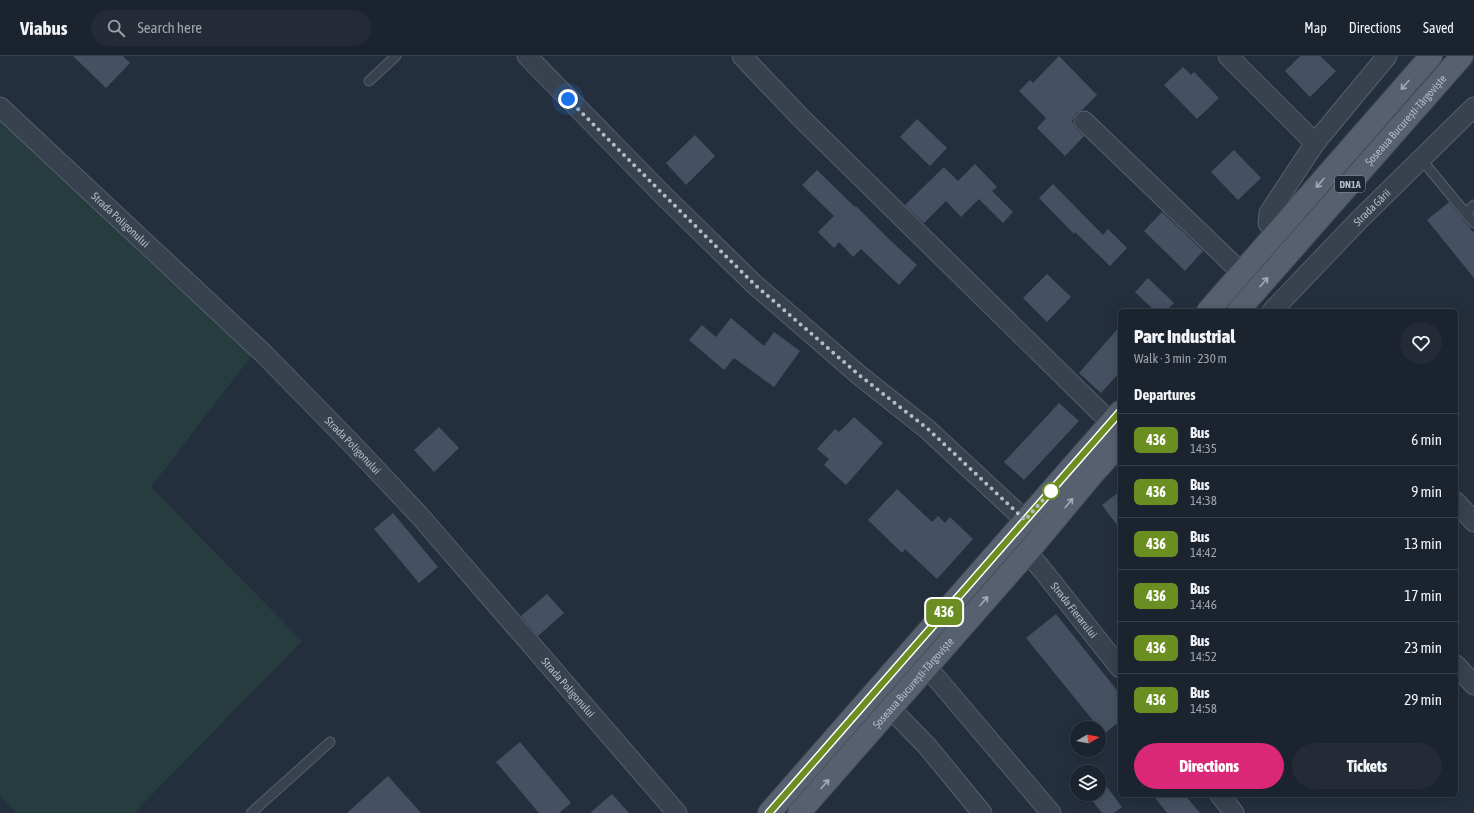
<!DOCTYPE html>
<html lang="en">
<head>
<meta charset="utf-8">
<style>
	:root { --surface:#1b232e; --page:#242b36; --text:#f1f3f6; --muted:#a0a4aa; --line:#39404a; --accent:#db2777 }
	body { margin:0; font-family:"Asap Condensed",sans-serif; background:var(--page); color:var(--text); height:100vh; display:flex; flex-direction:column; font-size:15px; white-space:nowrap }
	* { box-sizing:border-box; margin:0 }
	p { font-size:13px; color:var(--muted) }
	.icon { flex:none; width:22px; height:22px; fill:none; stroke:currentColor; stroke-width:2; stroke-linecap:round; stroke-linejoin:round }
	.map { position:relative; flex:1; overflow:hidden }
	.drawer { position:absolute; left:1118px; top:253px; width:340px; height:488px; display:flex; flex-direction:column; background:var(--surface); border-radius:6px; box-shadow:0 2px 10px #0003,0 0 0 1px var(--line) }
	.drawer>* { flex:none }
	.badge { padding:0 8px; border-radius:6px; font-size:14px; line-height:26px }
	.needle { width:26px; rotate:81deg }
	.tools { position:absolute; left:1070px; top:665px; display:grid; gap:8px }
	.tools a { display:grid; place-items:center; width:36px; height:36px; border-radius:50%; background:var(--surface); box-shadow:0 2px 10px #0003,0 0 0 1px var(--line); font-size:20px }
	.you { position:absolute; width:20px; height:20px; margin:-10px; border:3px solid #fff; border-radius:50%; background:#1a73e8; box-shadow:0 0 0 6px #1a73e833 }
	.map>.badge { position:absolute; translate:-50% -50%; box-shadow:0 0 0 2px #fff }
	h2 { padding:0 16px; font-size:15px; line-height:36px }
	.round { display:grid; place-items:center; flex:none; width:42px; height:42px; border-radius:21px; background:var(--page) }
	.summary { display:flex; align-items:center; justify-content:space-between; height:68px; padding:0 16px }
	h1 { font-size:19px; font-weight:800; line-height:30px }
	.cta { display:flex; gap:8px; margin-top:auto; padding:8px 16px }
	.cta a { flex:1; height:46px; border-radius:24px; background:var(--accent); color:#fff; font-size:16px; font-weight:800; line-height:46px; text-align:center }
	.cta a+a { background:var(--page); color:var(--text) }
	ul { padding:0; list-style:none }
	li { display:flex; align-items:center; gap:12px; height:52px; padding:0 16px; border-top:1px solid var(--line) }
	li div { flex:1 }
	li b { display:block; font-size:15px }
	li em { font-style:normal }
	li .badge { min-width:44px; font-weight:700; text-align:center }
	header { display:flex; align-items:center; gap:24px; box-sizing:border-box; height:56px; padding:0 20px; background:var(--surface); border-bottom:1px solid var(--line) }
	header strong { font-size:19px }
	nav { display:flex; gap:22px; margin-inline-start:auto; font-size:14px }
	.search { width:280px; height:36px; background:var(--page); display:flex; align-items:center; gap:10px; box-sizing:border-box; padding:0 14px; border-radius:22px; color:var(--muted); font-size:15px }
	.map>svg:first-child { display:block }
	.green { fill:#263c3f }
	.building { fill:#455162 }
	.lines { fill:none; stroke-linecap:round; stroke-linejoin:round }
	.lane-casing { stroke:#565f6c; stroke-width:11 }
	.street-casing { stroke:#565f6c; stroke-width:21 }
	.primary-casing { stroke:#414a57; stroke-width:24 }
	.lane { stroke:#38414e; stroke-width:9 }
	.street { stroke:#38414e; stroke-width:19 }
	.primary { stroke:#56606e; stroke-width:22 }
	.oneway { stroke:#a1aab7 }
	.line-casing { stroke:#fff; stroke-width:9 }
	.line { stroke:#6b8e23; stroke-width:6 }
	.walk { stroke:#b4bcc9; stroke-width:4; stroke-dasharray:0 7.2 }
	.stop-dot { fill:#fff; stroke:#6b8e23; stroke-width:2 }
	.labels { text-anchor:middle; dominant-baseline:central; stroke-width:3; stroke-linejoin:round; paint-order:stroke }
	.shield { fill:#1d2633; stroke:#878f9c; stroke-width:1 }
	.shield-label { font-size:10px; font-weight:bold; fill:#b4bcc9 }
	.street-label { font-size:11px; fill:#b4bcc9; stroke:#1d2633 }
</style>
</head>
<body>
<header>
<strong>Viabus</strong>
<div class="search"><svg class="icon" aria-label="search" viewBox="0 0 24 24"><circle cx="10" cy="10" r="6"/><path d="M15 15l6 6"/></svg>Search here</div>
<nav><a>Map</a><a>Directions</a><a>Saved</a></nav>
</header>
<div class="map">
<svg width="1474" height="757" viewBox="0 0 1474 757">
	<rect width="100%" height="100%" fill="#242f3e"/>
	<!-- green -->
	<path class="green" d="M0 55 253 298 151 431 302 585 134 757H17L0 739Z"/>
	<!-- building -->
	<path class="building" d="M73 0H123L130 7 106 32Z
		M1059 0 1097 39 1082 54 1076 57 1072 65 1076 73 1084 80 1065 100 1037 72 1046 62 1019 35 1030 24 1033 27Z
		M1300 0H1320L1336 15 1310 41 1285 15Z
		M1183 11 1191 19 1194 16 1219 42 1197 63 1164 29Z
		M917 63 947 92 930 110 900 81Z
		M695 79 715 100 686 129 666 107Z
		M1234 94 1261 122 1238 144 1211 116Z
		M975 108 997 131 992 135 1013 156 1003 167 979 143 961 161 946 145 924 167 905 149 944 111 958 125Z
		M817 114 855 151 856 150 892 186 917 209 899 229 861 193 853 201 839 186 834 192 818 176 834 160 802 129Z
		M1053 128 1103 179 1108 173 1127 192 1110 210 1075 176 1074 178 1039 142Z
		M1449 146 1474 177V222L1427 164Z
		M1162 156 1203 195 1185 215 1144 175Z
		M1047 218 1071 241 1047 266 1023 242Z
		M1148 222 1174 247 1166 255H1155L1135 236Z
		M731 262 764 290 774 276 800 295 774 331 734 302 724 314 689 284 702 269 716 281Z
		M1120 270V316L1101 337 1079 317Z
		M1059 347 1079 365 1024 424 1004 406Z
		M854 361 883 387 846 429 824 409 829 403 817 393 835 373 839 376Z
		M439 371 459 392 434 416 414 394Z
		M897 433 932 466 938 460 945 467 950 461 973 483 937 523 905 493 902 497 868 464Z
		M1120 435V473L1102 449Z
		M393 457 438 511 419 527 374 473Z
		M547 538 564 557 538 580 521 560Z
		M1056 558 1120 638V665L1104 678 1026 582Z
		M520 686 571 747 559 757H539L496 706Z
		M388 720 421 757H347Z
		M1104 727 1122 751 1114 757H1102L1088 739 1090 738H1099V731Z
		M612 738 629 757H590Z
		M1153 739H1185L1200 757H1167Z"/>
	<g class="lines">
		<defs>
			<path id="lane" d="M369 25 396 0
				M1421 103 1474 167
				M1465 157 1474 149
				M251 757 330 686"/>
			<g id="street">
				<path d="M527 0 663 139 754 228 859 319 927 373 1025 464"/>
				<path d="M742 0 799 60 1099 355 1111 366"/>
				<path d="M1228 0 1315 87"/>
				<path id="s1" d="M0 51 264 298 352 388 419 459 677 757"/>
				<path d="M1084 65 1242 217"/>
				<path d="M1275 179 1268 167 1269 157 1315 87 1387 0"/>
				<path id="s2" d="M1272 255 1360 163 1474 51"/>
				<path d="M1456 446 1474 466"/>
				<path id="s3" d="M1027 497 1040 511 1120 612"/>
				<path d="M1456 609 1474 629"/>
				<path d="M927 611 1051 757"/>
				<path d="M891 653 927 690 982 757"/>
				<path d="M1220 739 1234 757"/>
			</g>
			<g id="primary">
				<path d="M1208 255 1431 0"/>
				<path id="s4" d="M1238 255 1462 0"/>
				<path d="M769 757 1120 356"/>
				<path id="s5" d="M799 757 1027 497 1092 419 1120 388"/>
			</g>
		</defs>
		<!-- lane casing -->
		<use href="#lane" class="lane-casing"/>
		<!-- street casing -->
		<use href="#street" class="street-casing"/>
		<!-- primary casing -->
		<use href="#primary" class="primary-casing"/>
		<!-- lane -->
		<use href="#lane" class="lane"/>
		<!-- street -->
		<use href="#street" class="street"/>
		<!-- primary -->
		<use href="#primary" class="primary"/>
	</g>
	<!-- one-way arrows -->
	<defs><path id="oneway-shaft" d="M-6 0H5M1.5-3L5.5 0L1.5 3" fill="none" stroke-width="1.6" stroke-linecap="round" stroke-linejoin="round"/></defs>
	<g class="oneway">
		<use href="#oneway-shaft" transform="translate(1405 29) rotate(131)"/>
		<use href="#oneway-shaft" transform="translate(1320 127) rotate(131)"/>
		<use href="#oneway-shaft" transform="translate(1264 226) rotate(-49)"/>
		<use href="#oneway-shaft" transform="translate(1069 447) rotate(-50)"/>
		<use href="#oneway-shaft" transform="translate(984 545) rotate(-49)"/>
		<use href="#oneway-shaft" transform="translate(825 728) rotate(-49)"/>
	</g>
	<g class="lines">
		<defs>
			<path id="line" d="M769 757 1120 356"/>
		</defs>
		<!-- line casing -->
		<use href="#line" class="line-casing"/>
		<!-- line -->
		<use href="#line" class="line"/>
		<!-- walk -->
		<path class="walk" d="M568 43 663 138 754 228 859 319 928 373 1025 464 1051 435"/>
	</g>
	<!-- markers -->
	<circle class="stop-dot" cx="1051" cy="435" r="8"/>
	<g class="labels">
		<!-- shield labels -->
		<rect class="shield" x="1335" y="120" width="30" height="16" rx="3"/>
		<g class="shield-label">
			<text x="1350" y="128">DN1A</text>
		</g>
		<!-- street labels -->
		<g class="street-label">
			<text stroke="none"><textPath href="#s4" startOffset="254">Șoseaua București-Târgoviște</textPath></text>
			<text stroke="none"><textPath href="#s2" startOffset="144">Strada Gării</textPath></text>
			<text stroke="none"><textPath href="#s1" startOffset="165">Strada Poligonului</textPath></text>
			<text stroke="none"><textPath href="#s1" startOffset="489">Strada Poligonului</textPath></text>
			<text stroke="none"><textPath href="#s3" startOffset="74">Strada Fierarului</textPath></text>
			<text stroke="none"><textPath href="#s5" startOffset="173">Șoseaua București-Târgoviște</textPath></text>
			<text stroke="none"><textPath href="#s1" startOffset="813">Strada Poligonului</textPath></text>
		</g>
	</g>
</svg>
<div class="tools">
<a><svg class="needle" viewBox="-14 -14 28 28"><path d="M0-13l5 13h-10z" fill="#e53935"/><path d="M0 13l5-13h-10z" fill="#a0a4aa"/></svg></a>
<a><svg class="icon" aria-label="layers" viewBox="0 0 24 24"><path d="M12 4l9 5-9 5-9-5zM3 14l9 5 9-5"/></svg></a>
</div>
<div class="you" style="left:568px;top:43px"></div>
<b class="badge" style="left:944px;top:556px;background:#6b8e23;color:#fff">436</b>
<section class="drawer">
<div class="summary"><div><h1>Parc Industrial</h1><p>Walk · 3 min · 230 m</p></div><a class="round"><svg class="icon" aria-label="heart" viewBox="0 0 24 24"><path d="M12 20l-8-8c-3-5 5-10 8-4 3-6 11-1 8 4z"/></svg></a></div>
<h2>Departures</h2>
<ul>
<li><span class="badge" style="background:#6b8e23;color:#fff">436</span><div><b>Bus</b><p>14:35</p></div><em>6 min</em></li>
<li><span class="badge" style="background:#6b8e23;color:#fff">436</span><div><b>Bus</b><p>14:38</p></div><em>9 min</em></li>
<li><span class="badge" style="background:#6b8e23;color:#fff">436</span><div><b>Bus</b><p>14:42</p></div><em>13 min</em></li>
<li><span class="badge" style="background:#6b8e23;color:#fff">436</span><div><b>Bus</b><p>14:46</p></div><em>17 min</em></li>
<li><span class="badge" style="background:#6b8e23;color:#fff">436</span><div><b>Bus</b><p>14:52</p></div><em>23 min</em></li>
<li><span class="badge" style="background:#6b8e23;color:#fff">436</span><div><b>Bus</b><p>14:58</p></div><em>29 min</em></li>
</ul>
<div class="cta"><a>Directions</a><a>Tickets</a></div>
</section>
</div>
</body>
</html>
